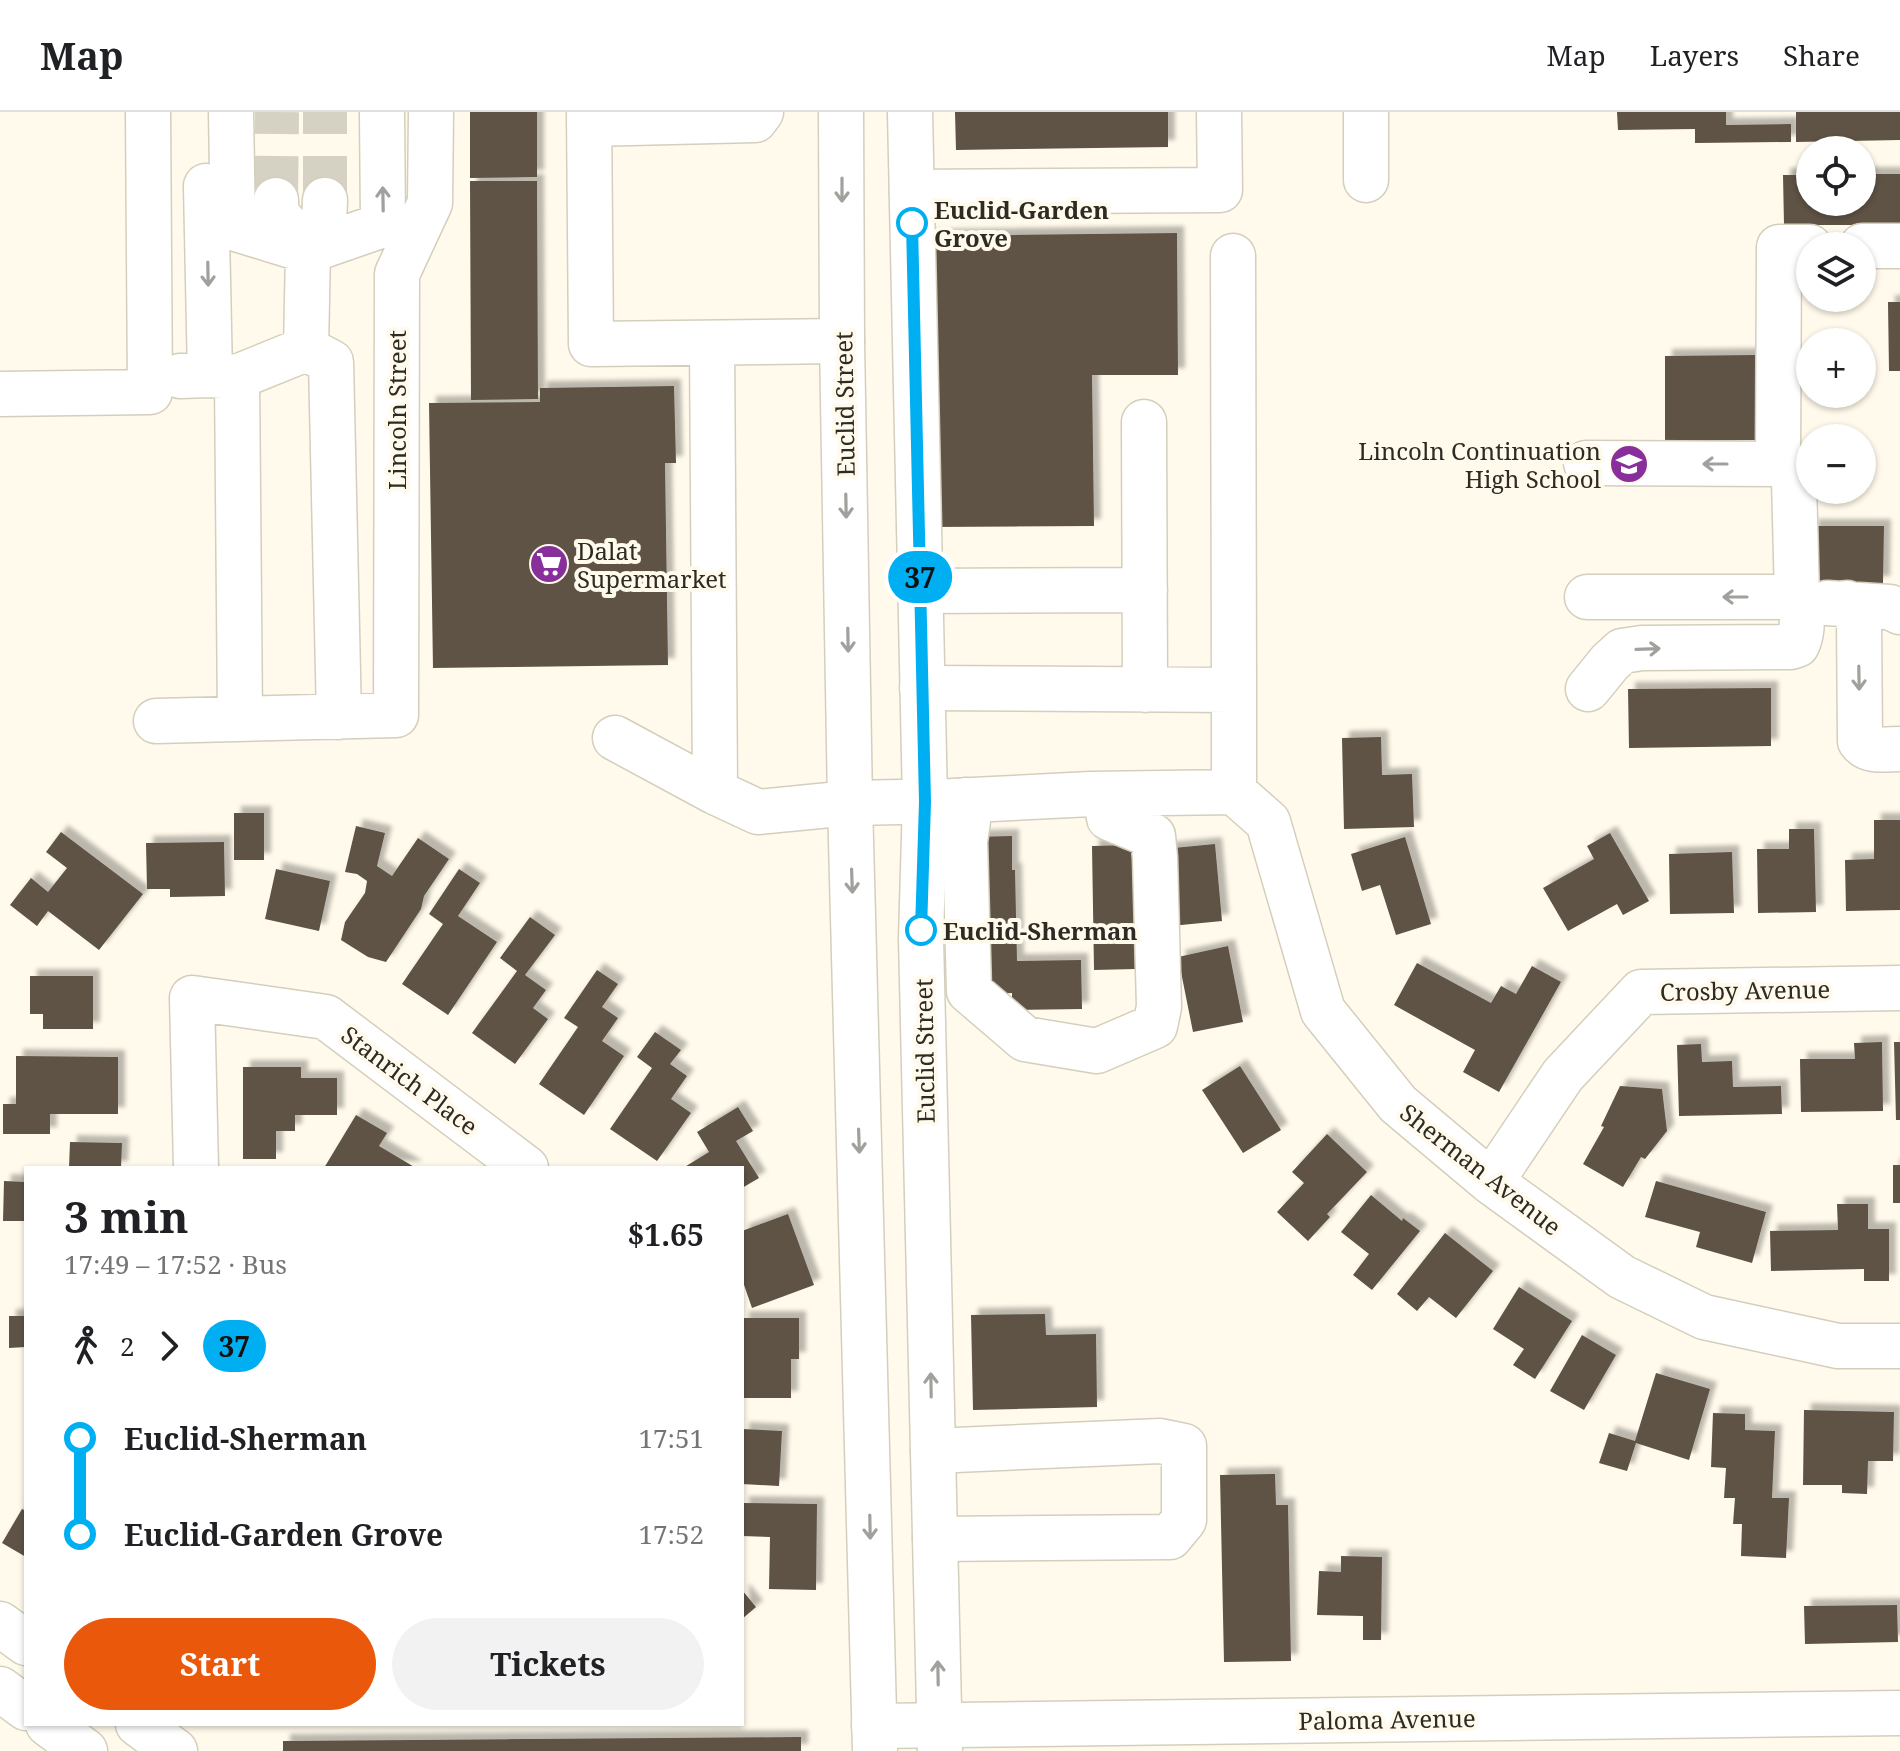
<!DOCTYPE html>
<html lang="en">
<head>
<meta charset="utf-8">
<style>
	:root { --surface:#fff; --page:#f2f2f2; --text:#202124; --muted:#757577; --line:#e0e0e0; --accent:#ea580c }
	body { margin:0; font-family:"Noto Serif",serif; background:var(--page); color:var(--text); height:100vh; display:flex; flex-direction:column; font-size:30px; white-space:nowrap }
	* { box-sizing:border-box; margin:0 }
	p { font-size:26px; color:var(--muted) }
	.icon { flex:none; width:44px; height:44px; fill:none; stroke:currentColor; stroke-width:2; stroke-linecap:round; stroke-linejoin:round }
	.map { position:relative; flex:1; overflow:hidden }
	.drawer { position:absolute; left:24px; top:1054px; width:720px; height:560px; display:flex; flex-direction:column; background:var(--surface); border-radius:0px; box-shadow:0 2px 6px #0004 }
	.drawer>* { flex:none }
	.badge { padding:0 16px; border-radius:26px; font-size:28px; line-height:52px }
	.controls { position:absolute; left:1796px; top:24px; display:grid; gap:16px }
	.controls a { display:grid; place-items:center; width:80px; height:80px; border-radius:50%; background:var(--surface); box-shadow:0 2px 6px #0004; font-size:40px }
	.map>.badge { position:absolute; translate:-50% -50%; box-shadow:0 0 0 4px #fff }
	.legs { display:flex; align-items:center; gap:12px; height:88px; padding:0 40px; font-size:26px }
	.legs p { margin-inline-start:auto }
	.overview { display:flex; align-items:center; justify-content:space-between; height:136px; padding:0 40px }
	h1 { font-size:44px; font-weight:700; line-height:60px }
	.action { display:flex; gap:16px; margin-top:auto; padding:16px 40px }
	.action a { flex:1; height:92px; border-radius:48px; background:var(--accent); color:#fff; font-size:32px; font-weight:700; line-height:92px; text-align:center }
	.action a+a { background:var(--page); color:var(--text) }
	ul { padding:0 40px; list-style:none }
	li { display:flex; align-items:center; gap:28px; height:96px; font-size:30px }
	li i { display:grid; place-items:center; width:12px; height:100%; margin:0 10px; background:currentColor }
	li i::after { content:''; width:20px; height:20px; margin:-10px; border:6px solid; border-radius:50%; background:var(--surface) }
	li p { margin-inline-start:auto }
	li:first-child i { background:linear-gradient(#0000 50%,currentColor 0) }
	li:last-child i { background:linear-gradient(currentColor 50%,#0000 0) }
	header { display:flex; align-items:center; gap:48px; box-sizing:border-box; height:112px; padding:0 40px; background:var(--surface); border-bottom:2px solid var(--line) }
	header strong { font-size:38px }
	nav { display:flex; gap:44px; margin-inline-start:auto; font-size:28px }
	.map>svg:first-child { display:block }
	.building { fill:#5e5245; filter:url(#shadow) }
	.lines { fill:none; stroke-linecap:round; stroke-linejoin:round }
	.minor-tunnel { stroke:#d5d1c3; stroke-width:44; stroke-dasharray:44 22; stroke-linecap:butt }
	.minor-casing { stroke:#d4cfbc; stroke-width:47 }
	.major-casing { stroke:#d4cfbc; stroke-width:47 }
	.minor { stroke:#fff; stroke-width:44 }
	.major { stroke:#fff; stroke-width:44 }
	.oneway { stroke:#a0a09c }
	.line-1-casing { stroke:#fff; stroke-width:18 }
	.line-1 { stroke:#00aff2; stroke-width:12 }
	.stop-1-dot { fill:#fff; stroke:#00aff2; stroke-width:4 }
	.labels { text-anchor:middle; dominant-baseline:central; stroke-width:8; stroke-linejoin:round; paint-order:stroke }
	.stop-label { font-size:24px; font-weight:bold; fill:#2d2b24; stroke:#fffaeb; text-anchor:start }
	.street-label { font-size:24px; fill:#2d2b24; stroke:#fffaeb }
	.poi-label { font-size:24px; fill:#2d2b24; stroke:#fffaeb; text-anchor:end }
</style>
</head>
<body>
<header>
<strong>Map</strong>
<nav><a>Map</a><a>Layers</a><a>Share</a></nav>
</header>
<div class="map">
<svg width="1900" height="1639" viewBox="0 0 1900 1639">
	<defs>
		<filter id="shadow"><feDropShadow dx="7" dy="-7" stdDeviation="2" flood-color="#0004"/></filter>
	</defs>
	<rect width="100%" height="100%" fill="#fffaeb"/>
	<!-- building -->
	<path class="building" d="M470 0H537V65L470 66Z
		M955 0H1168V35L956 38Z
		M1617 0H1726V13L1791 12V30L1695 31V17L1618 18Z
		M1796 0H1900V28L1796 30Z
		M1862 62H1900V113H1784L1783 63H1810V90H1862Z
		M470 69H537L538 287 471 288Z
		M1177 121 1178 263H1092L1094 414 929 415 926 124Z
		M1888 190H1900V259H1889Z
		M1756 243 1757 328 1665 329V244Z
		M674 274 676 351H665L668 553 433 556 429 291 540 290V276Z
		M1811 414H1884L1883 471H1811Z
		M1771 576V634L1629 636 1628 577Z
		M1381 625 1382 663 1412 662 1414 715 1344 717 1342 626Z
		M234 701H264V748H234Z
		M1874 708H1900V798L1846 799 1845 748 1874 747Z
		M356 714 385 721 377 754 392 764 418 726 449 747 424 784 421 797 386 850 368 845 341 828 345 810 365 781 367 769 357 762 345 760Z
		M1789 717H1814L1816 800 1758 801 1757 737H1789Z
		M61 720 143 782 99 838 48 799 37 814 10 793 31 766 48 780 67 756 46 740Z
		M1610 721 1649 789 1623 803 1617 792 1568 819 1543 776 1594 747 1587 734Z
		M1012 724V758H1015L1017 849 1081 848 1082 897 1012 898V881L992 882V859L970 860 972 725Z
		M1405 725 1431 812 1396 823 1380 773 1362 779 1351 742Z
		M224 730 225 784 170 785V777H147L146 731Z
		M1215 732 1222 809 1171 814 1163 737Z
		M1132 733 1135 857 1094 858 1092 734Z
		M1732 740 1734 801 1670 802 1669 742Z
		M276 757 330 769 319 819 265 807Z
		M459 757 480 771 458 804 497 830 448 903 402 872 443 812 429 802Z
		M530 805 555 823 525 863 546 878 533 896 548 907 515 952 472 921 517 859 500 846Z
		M1228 834 1243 910 1193 920 1178 845Z
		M1417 851 1491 891 1501 874 1516 882 1532 854 1561 870 1499 980 1463 960 1475 938 1394 893Z
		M597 858 618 872 602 895 618 906 602 929 624 944 584 1003 539 972 578 915 564 906Z
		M30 864H93V917H43V902H30Z
		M655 920 681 938 670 952 687 964 671 987 691 1001 657 1049 610 1017 652 956 637 945Z
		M1882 930 1883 999 1801 1000 1800 947H1855L1854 931Z
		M1894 930H1900V1008H1896Z
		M1701 932 1702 950 1732 949 1733 975 1781 974 1782 1002 1679 1004 1677 933Z
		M16 944 118 945V1002H50V1022H3V992H16Z
		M1240 954 1281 1018 1243 1041 1202 978Z
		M243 955H301V966H337V1003H295V1019H276V1047H243Z
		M1620 974 1662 977 1667 1019 1645 1047 1641 1045 1623 1075 1583 1052 1604 1015 1601 1014Z
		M738 995 753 1019 736 1029 759 1066 742 1076V1056H683L709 1040 697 1020Z
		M356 1003 387 1021 379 1034 416 1056H324Z
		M1327 1022 1367 1060 1327 1102 1330 1105 1308 1129 1277 1100 1304 1071 1292 1060Z
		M70 1030 122 1031 121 1056H69Z
		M1893 1053H1900V1091H1893Z
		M4 1069 26 1070V1109H3Z
		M1656 1069 1766 1100 1752 1151 1696 1135 1700 1120 1645 1105Z
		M1371 1083 1402 1109 1403 1106 1420 1119 1372 1178 1353 1163 1369 1142 1341 1120Z
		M1837 1092H1868V1117H1889V1169H1864V1157L1771 1159 1770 1119 1838 1118Z
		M788 1102 814 1173 752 1196 742 1167V1119Z
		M1445 1121 1493 1159 1456 1206 1429 1185 1417 1199 1397 1182Z
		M1519 1175 1572 1209 1535 1267 1513 1253 1524 1237 1493 1217Z
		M1045 1202 1046 1223 1096 1222 1097 1295 973 1298 971 1203Z
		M9 1204H26V1235L9 1236Z
		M742 1206H799V1247H791V1286H742Z
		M1582 1223 1616 1243 1584 1298 1550 1279Z
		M1656 1261 1710 1277 1689 1348 1636 1331 1627 1359 1599 1351 1609 1321 1635 1329Z
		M1804 1298 1894 1300 1893 1349H1868L1867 1382 1842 1381V1373H1803Z
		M1713 1301 1745 1302V1318L1775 1319 1772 1386H1789L1786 1446 1741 1444 1742 1412H1733L1735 1386H1724L1726 1356 1711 1355Z
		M742 1317 782 1319 779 1374 742 1372Z
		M1275 1362 1276 1393H1288L1291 1549 1224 1550 1220 1363Z
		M742 1391 817 1392 816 1478 769 1477 770 1425 742 1424Z
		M22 1397 26 1399V1445L2 1431Z
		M1341 1444 1382 1445 1381 1528H1363V1504L1317 1503 1319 1459 1341 1460Z
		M742 1478 756 1495 742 1507Z
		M1897 1493 1898 1530 1805 1532 1804 1494Z
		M801 1625V1639H283V1629Z"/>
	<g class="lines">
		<!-- minor-tunnel -->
		<path class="minor-tunnel" d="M276 88 277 0
			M325 88V0"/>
		<defs>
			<path id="minor" d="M231 0 233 116 308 139 383 113 382 0
				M589 0 591 232 842 229
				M1366 0V68
				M589 12 755 8 761 0
				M912 80 1220 78 1219 0
				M276 88V101L308 139 306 237
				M1862 134H1900
				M308 139 324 112 325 88
				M712 231 715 680
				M210 263 237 265 240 607
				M180 264 210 263 206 74
				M237 265 306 237 331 250 339 605
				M0 282 150 280 148 0
				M1144 310 1145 578
				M1586 351 1778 352C1786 356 1790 359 1794 368L1797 486
				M1778 352 1779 135H1810
				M920 479 1145 478
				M1587 485H1789L1797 486C1804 497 1803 521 1797 533L1791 535 1642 536 1622 539 1610 550 1588 577
				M1827 491 1890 495 1900 500
				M1847 491 1859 508 1860 629C1868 641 1887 637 1900 637
				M922 576 1234 578 1233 144
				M1234 578V680
				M156 609 396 603 397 162 430 91 431 0
				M615 626 715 680 758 700 850 691 952 689 1091 682 1234 680 1268 710 1323 899 1398 992 1491 1070 1622 1165 1704 1205 1838 1234H1900
				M966 688 968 709 965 729 969 879 1025 927 1097 939 1155 914 1159 895 1155 746 1153 724 1109 706 1106 682
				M196 1056 192 886 326 905 526 1056
				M1491 1070 1563 963 1641 880 1900 876
				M933 1339 1160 1329 1184 1334V1408L1170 1425 935 1427
				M874 1614 1900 1601"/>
			<path id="major" d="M841 0 842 229 850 691 875 1639
				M910 0 925 690 921 826 940 1639
				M0 1512 26 1531
				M0 1577 26 1596
				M48 1612 85 1639
				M138 1612 175 1639"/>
		</defs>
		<!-- minor casing -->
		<use href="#minor" class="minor-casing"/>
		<!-- major casing -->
		<use href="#major" class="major-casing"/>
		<!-- minor -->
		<use href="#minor" class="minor"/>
		<!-- major -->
		<use href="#major" class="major"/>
	</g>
	<!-- one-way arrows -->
	<defs><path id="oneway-shaft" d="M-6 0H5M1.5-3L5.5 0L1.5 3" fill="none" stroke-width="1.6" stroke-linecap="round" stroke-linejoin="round" transform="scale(2)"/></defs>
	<g class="oneway">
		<use href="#oneway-shaft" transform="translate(842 78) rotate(90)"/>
		<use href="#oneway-shaft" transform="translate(383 87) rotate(-91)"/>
		<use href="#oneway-shaft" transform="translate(208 162) rotate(89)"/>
		<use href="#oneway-shaft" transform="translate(1715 352) rotate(-180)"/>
		<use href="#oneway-shaft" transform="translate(846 394) rotate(89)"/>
		<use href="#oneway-shaft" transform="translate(1735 485) rotate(180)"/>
		<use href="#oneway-shaft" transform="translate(848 528) rotate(89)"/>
		<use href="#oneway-shaft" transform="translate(1648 537) rotate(-2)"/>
		<use href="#oneway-shaft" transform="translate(1859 566) rotate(89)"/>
		<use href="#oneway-shaft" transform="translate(852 769) rotate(88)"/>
		<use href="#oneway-shaft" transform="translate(859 1029) rotate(88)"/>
		<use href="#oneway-shaft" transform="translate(931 1273) rotate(-91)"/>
		<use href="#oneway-shaft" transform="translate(870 1415) rotate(89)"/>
		<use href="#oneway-shaft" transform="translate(938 1561) rotate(-91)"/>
	</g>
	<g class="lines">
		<defs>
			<path id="line-1" d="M912 111 925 690 921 818"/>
		</defs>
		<!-- line-1 casing -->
		<use href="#line-1" class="line-1-casing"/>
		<!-- line-1 -->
		<use href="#line-1" class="line-1"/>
	</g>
	<!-- icons -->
	<defs>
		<symbol id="school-disc" viewBox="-11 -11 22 22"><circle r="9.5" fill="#882f9b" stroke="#fffaeb"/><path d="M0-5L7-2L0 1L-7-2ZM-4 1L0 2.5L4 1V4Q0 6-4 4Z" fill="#fff"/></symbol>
		<symbol id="supermarket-disc" viewBox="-11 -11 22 22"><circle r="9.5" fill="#882f9b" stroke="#fffaeb"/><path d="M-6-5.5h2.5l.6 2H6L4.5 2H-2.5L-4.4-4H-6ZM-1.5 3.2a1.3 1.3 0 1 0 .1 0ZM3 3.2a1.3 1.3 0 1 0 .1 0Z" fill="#fff"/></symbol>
	</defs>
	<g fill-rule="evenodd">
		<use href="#school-disc" x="1607" y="330" width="44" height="44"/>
		<use href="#supermarket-disc" x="527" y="430" width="44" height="44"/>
	</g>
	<!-- markers -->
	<g class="stop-1-dot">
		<circle cx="912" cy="111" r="14"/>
		<circle cx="921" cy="818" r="14"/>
	</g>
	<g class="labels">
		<!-- stop labels -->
		<g class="stop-label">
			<text x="934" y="97">Euclid-Garden<tspan x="934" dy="28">Grove</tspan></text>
			<text x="943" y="818">Euclid-Sherman</text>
		</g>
		<!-- street labels -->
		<g class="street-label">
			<text transform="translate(844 292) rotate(-91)">Euclid Street</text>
			<text transform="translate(396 298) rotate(-90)">Lincoln Street</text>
			<text transform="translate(1745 878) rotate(-1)">Crosby Avenue</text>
			<text transform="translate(924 939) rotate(-91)">Euclid Street</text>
			<text transform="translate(410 968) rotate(37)">Stanrich Place</text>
			<text transform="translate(1481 1057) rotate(38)">Sherman Avenue</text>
			<text transform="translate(1387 1607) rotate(-1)">Paloma Avenue</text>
		</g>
		<!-- poi labels -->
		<g class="poi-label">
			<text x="1601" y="338">Lincoln Continuation<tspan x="1601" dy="28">High School</tspan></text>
			<text x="577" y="438" text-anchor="start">Dalat<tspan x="577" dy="28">Supermarket</tspan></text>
		</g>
	</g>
</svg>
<div class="controls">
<a><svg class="icon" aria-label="locate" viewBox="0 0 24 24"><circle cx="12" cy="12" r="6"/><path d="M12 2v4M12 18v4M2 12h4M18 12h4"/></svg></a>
<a><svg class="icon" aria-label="layers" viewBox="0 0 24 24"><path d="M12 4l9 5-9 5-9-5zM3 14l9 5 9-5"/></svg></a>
<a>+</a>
<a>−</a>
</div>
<b class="badge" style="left:920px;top:465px;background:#00aff2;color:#111">37</b>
<section class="drawer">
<div class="overview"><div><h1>3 min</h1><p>17:49 – 17:52 · Bus</p></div><b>$1.65</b></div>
<div class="legs"><svg class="icon" aria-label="walk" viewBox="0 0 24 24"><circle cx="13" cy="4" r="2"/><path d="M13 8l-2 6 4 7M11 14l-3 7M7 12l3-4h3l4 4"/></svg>2<svg class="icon" aria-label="forward" viewBox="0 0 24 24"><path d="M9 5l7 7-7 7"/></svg><b class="badge" style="background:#00aff2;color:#111">37</b></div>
<ul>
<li><i style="color:#00aff2"></i><b>Euclid-Sherman</b><p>17:51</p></li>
<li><i style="color:#00aff2"></i><b>Euclid-Garden Grove</b><p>17:52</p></li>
</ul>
<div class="action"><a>Start</a><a>Tickets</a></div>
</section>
</div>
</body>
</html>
